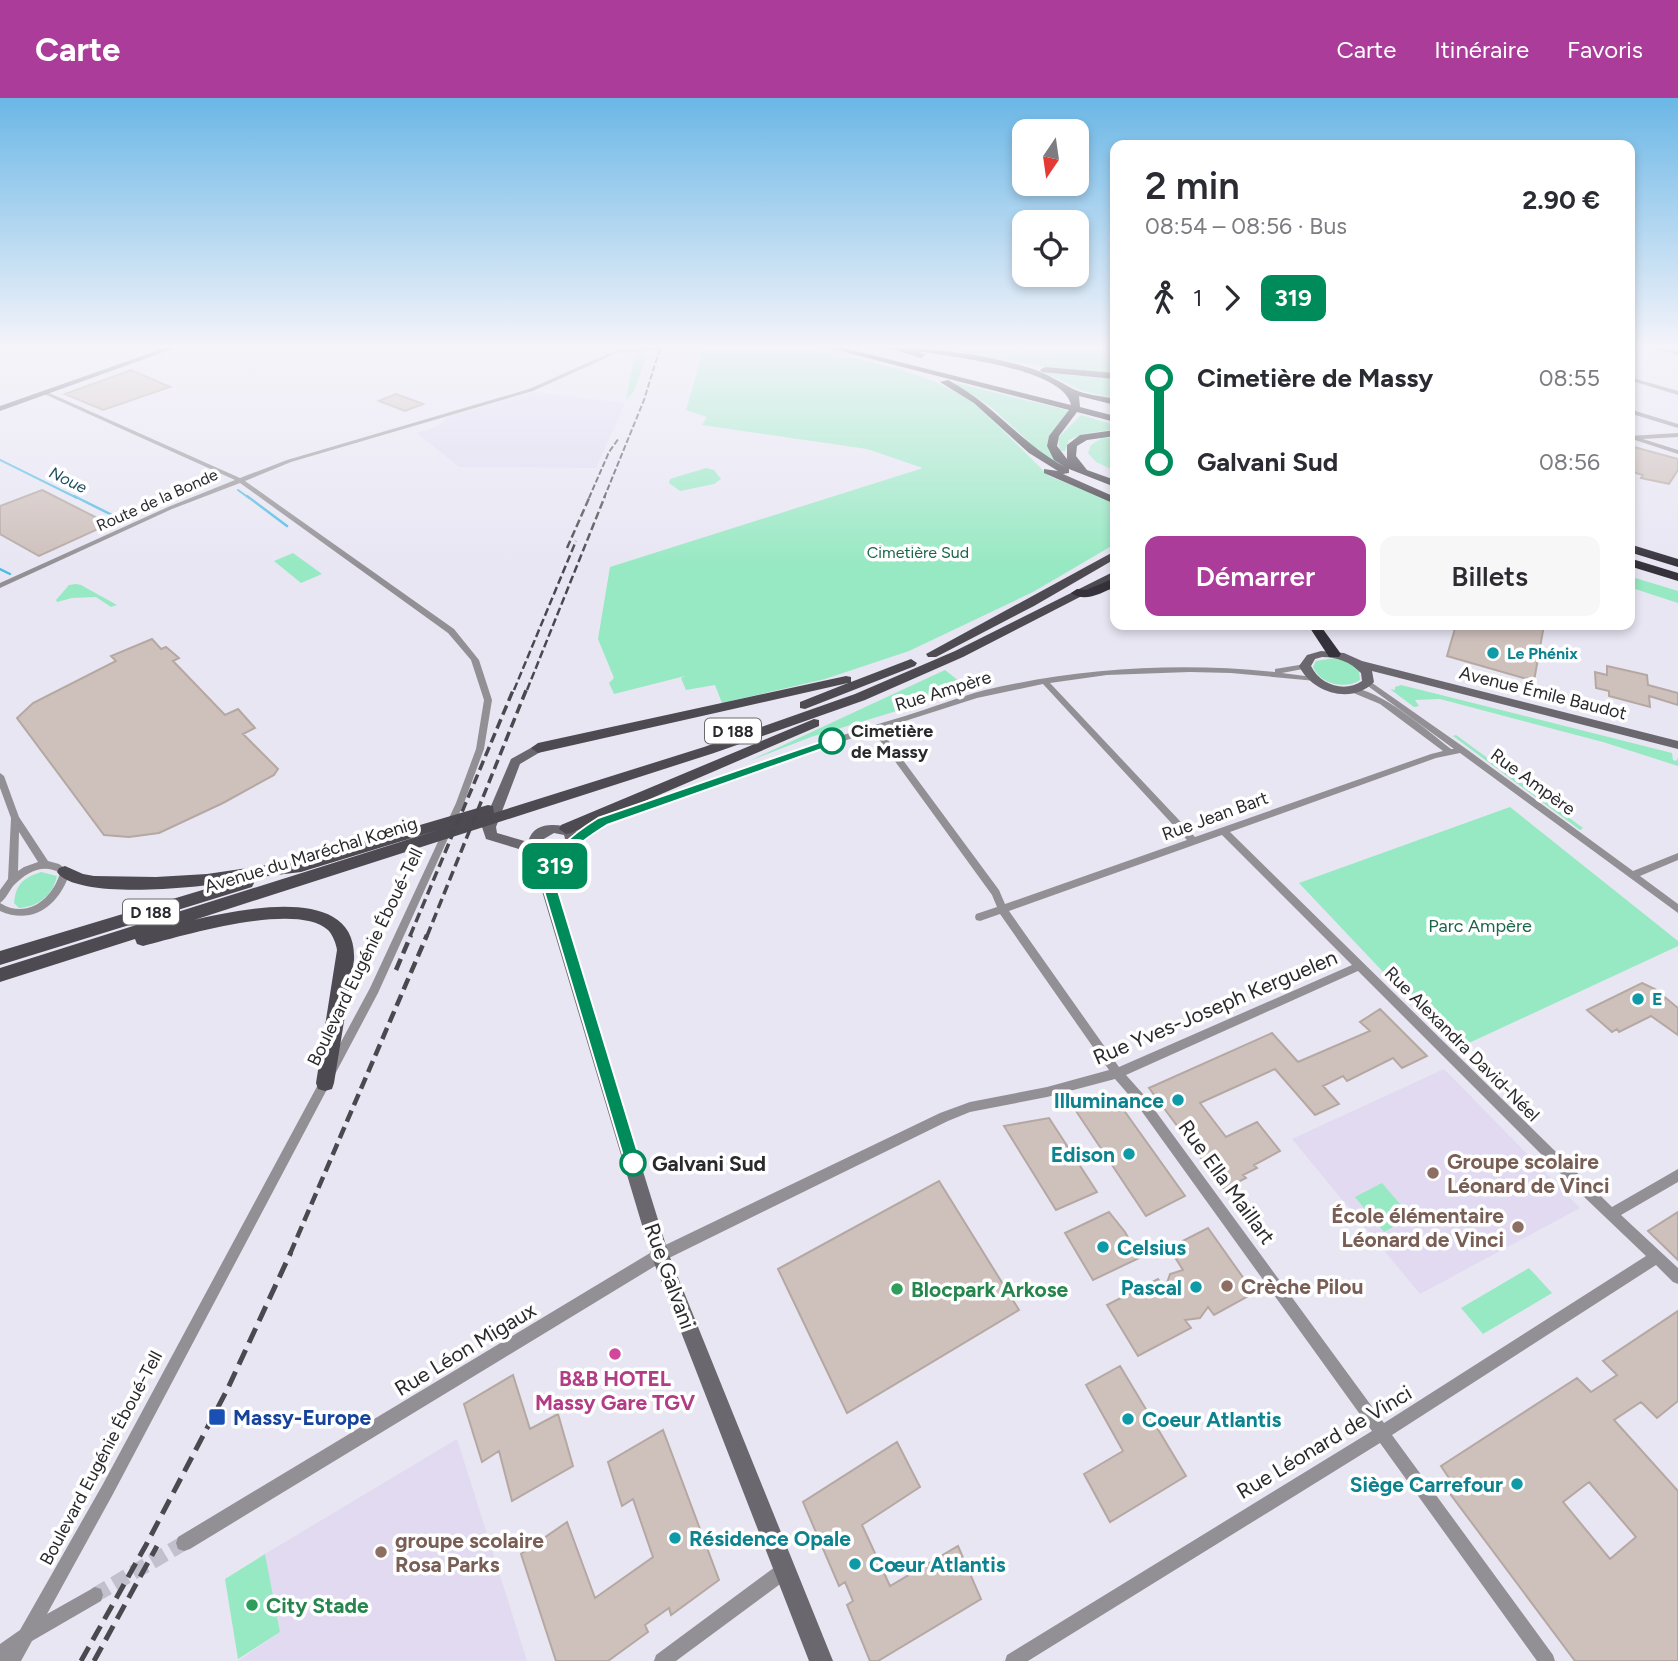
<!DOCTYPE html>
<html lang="fr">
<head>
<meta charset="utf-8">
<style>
	:root { --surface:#fff; --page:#f7f7f7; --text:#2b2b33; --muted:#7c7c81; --accent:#ac3c9a }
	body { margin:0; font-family:Figtree,sans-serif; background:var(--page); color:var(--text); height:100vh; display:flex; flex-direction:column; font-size:26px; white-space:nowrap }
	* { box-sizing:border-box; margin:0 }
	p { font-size:23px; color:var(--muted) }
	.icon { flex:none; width:38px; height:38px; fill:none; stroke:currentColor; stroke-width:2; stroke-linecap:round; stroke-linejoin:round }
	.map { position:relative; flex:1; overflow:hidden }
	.panel { position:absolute; left:1110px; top:42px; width:525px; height:490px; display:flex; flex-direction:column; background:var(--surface); border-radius:14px; box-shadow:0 4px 10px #0003 }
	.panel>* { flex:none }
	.badge { padding:0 14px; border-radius:10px; font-size:24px; line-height:46px }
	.needle { width:46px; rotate:193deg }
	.fabs { position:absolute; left:1012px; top:21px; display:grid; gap:14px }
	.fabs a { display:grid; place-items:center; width:77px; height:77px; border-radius:14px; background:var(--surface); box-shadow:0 4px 10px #0003; font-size:35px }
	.map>.badge { position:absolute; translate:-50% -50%; box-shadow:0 0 0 4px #fff }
	.legs { display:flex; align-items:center; gap:10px; height:77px; padding:0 35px; font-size:23px }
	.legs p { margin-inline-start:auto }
	.overview { display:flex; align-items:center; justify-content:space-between; height:119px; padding:0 35px }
	h1 { font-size:38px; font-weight:600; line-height:52px }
	.cta { display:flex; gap:14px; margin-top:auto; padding:14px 35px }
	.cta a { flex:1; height:80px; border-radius:14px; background:var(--accent); color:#fff; font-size:28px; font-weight:600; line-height:80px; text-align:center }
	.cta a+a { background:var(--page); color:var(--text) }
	ul { padding:0 35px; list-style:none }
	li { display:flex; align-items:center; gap:24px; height:84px; font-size:26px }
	li i { display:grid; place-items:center; width:10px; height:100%; margin:0 9px; background:currentColor }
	li i::after { content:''; width:18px; height:18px; margin:-9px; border:5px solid; border-radius:50%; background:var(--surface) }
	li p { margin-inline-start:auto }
	li:first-child i { background:linear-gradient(#0000 50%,currentColor 0) }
	li:last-child i { background:linear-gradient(currentColor 50%,#0000 0) }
	header { display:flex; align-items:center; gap:42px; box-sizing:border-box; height:98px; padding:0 35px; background:var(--accent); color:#fff }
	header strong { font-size:33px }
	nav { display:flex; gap:38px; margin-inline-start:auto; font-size:24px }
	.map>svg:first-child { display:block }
	.industrial { fill:#dfdbf1 }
	.education { fill:#e1daf0 }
	.green { fill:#96e9c2 }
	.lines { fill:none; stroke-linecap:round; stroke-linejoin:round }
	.stream-far1 { stroke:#4fbce3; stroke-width:2 }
	.stream { stroke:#4fbce3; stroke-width:2.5 }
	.building { fill:#cec0bb; stroke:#b5a8a2; stroke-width:2; fill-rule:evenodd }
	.street-tunnel { stroke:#c2c0cc; stroke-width:15; stroke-dasharray:15 7; stroke-linecap:butt }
	.street { fill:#939095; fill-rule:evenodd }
	.secondary { fill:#6a676e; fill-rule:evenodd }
	.primary { fill:#4e4a52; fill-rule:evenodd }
	.highway { fill:#36323b; fill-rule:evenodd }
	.rail-far4 { stroke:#4a494f; stroke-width:2; stroke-dasharray:6 2.5; stroke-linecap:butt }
	.rail-far3 { stroke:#4a494f; stroke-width:2.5; stroke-dasharray:8 3.5; stroke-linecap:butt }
	.rail-far2 { stroke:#4a494f; stroke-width:3.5; stroke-dasharray:10 5; stroke-linecap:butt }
	.rail-far1 { stroke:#4a494f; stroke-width:4.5; stroke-dasharray:12 6; stroke-linecap:butt }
	.rail { stroke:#4a494f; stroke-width:5; stroke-dasharray:16 8; stroke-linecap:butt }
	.line-1 { fill:#008b5a; stroke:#fff; stroke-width:2 }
	.culture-dot { fill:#0f9aa8; stroke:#fff; stroke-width:2.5 }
	.stop-1-dot { fill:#fff; stroke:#008b5a; stroke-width:3.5 }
	.education-dot { fill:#8d6e63; stroke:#fff; stroke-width:2.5 }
	.leisure-dot { fill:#2e9e5b; stroke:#fff; stroke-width:2.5 }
	.hotel-dot { fill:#d1479c; stroke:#fff; stroke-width:2.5 }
	.transit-dot { fill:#1a4fb4; stroke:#fff; stroke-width:2.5 }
	.labels { text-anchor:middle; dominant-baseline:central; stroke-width:7; stroke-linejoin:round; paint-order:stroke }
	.far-water-label { font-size:16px; font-style:italic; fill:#225061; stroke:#fff }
	.far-street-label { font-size:16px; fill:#2a2a2e; stroke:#fff }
	.far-park-label { font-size:16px; fill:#1b6649; stroke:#fff }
	.far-culture-label { font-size:16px; font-weight:bold; fill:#0d838f; stroke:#fff; text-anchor:start }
	.shield { fill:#fff; stroke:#6a6a6d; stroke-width:2 }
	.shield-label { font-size:16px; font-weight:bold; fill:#2a2a2e }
	.street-label { font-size:18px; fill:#2a2a2e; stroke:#fff }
	.stop-label { font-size:18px; font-weight:bold; fill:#2a2a2e; stroke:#fff; text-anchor:start }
	.park-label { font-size:18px; fill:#1b6649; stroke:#fff }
	.culture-label { font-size:18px; font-weight:bold; fill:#0d838f; stroke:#fff; text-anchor:start }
	.near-street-label { font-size:21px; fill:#2a2a2e; stroke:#fff }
	.near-culture-label { font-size:21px; font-weight:bold; fill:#0d838f; stroke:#fff; text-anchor:end }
	.near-education-label { font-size:21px; font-weight:bold; fill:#785e54; stroke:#fff; text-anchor:start }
	.near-stop-label { font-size:21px; font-weight:bold; fill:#2a2a2e; stroke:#fff; text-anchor:start }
	.near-leisure-label { font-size:21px; font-weight:bold; fill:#27864d; stroke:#fff; text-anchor:start }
	.near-hotel-label { font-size:21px; font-weight:bold; fill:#b23c85; stroke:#fff }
	.near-transit-label { font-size:21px; font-weight:bold; fill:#164399; stroke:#fff; text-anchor:start }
</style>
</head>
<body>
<header>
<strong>Carte</strong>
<nav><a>Carte</a><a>Itinéraire</a><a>Favoris</a></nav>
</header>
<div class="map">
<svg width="1678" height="1563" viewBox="0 0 1678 1563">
	<rect width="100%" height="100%" fill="#e8e6f3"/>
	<!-- industrial -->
	<path class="industrial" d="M534 294 625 305 596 370 459 369 417 335 438 328 448 319Z"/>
	<!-- education -->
	<path class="education" d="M1444 971 1580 1110 1420 1196 1292 1041Z
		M457 1341 527 1563H238L280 1534 265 1456Z"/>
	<!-- green -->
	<path class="green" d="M694 250H816L902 272 936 284 972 302 1049 378 1115 405V446L1033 494 909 553 825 581 722 605 715 587 686 592 681 580 685 578 614 596 609 585 614 580 598 541 610 469 923 370 867 351 702 327 707 319 686 312 702 258Z
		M935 250H1115V276L1070 273Z
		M636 252H649L634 293 626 302Z
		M1030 272 1076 278 1115 279V301L1080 292 1052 278Z
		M952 284 1070 313C1050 339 1034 342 1065 370L1050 363 991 309Z
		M1081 317 1115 327V331L1083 336 1069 342 1065 353H1060L1058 340Z
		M1102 340H1115V373L1096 364 1088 355 1091 347Z
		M706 370 714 372 721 381 714 386 680 393 669 385 670 381Z
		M293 455 322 476 301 485 274 463Z
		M1629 478 1678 493V505L1629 489Z
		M76 486 81 487 117 507 111 509 96 499 72 500 57 504 56 502 69 487Z
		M1335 560 1347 563 1359 573 1360 582C1345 592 1320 586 1313 569L1316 563Z
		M945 572 969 591 811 639 749 663Z
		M1401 587 1672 655 1673 662 1676 663 1678 660V668L1603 644 1440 601 1415 602 1419 608 1414 609 1390 591 1395 592V589Z
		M1456 637 1583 730 1580 732 1453 638Z
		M1510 709 1678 843V848L1456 951 1299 785Z
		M41 774 57 778C53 797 38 809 19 810L14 805C16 786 23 780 41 774Z
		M1382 1085 1411 1119 1384 1134 1355 1099Z
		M1529 1170 1552 1195 1483 1236 1461 1210Z
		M265 1456 280 1534 238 1561 225 1481Z"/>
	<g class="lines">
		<!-- stream-far1 -->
		<path class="stream-far1" d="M0 362 77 400
			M238 392 249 400"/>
		<!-- stream -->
		<path class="stream" d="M74 398 126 424
			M247 398 287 428
			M0 471 10 476"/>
	</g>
	<!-- building -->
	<path class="building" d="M131 272 170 289 103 312 65 296Z
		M396 296 423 306 405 313 379 303Z
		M1634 349 1678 361V372L1669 386 1641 380 1643 377 1629 373V354Z
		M42 392 109 426 39 458 0 436V408Z
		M1456 527H1544L1534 583 1447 558Z
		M152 541 161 551 166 549 179 560 173 563 225 617 238 611 255 630 243 636 278 671 274 677 223 705 159 735 129 739 104 737 17 620 33 605 116 563 111 558Z
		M1607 568 1647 577 1648 587 1678 595V607L1649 598 1650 609 1609 598V593L1596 590 1595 574 1607 577Z
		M1642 885 1655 891 1678 910V937L1651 918 1619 934 1617 931 1612 934 1587 912Z
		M1380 911 1427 958 1402 970 1393 960 1347 983 1343 978 1323 988 1339 1006 1315 1017 1275 971 1200 1005 1226 1039 1257 1024 1280 1053 1254 1067 1257 1070 1243 1077 1246 1080 1224 1091 1149 990 1272 935 1298 964 1370 933 1360 924Z
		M1118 1004 1185 1098 1146 1118 1076 1013Z
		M1049 1020 1097 1094 1056 1112 1004 1028Z
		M939 1083 1019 1212 847 1315 778 1171Z
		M1109 1114 1125 1134 1139 1160 1093 1182 1065 1135Z
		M1678 1114V1162L1648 1133Z
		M1208 1130 1254 1195 1214 1217 1208 1209 1200 1220 1185 1222 1191 1230 1138 1258 1107 1207 1158 1181 1165 1191 1170 1176 1183 1172 1169 1150Z
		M1678 1213V1303L1657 1320 1641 1304 1614 1322 1678 1393V1563H1575L1445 1389 1451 1383 1441 1368 1577 1280 1591 1294 1617 1277 1603 1263ZM1589 1384 1636 1439 1610 1461 1563 1404Z
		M1120 1268 1186 1378 1110 1424 1084 1376 1123 1353 1086 1287Z
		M513 1277 530 1331 558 1316 573 1368 512 1403 499 1353 482 1364 464 1306Z
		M663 1332 719 1482 671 1517 669 1510 645 1527 648 1534 608 1563H556L521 1456 567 1424 595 1500 653 1459 633 1401 622 1408 608 1364Z
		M897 1344 920 1389 862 1427 890 1488 958 1448 981 1501 878 1563H870L847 1507 853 1503 845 1484 839 1488 803 1404Z"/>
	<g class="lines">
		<!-- street-tunnel -->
		<path class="street-tunnel" d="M95 1497 184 1445"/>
		<!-- street -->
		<path class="street" d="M650 250H673L617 255 533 293 291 364 245 383 454 531 479 562 492 602 484 651 464 705 378 895 113 1396 47 1516 95 1489 101 1491 103 1497 101 1503 32 1543 21 1563H0V1546L20 1532 103 1386 370 890 456 705 476 651 484 602 471 562 448 535 240 385 172 411 0 490V485L168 409 235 382 42 295 47 294 240 380 287 362 529 291 614 253Z
			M1629 279 1678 293V297L1629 282Z
			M1629 311 1678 326V330L1629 315Z
			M1678 335V339L1643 341 1678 352V356L1635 342H1629V338Z
			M1305 566H1308V570L1282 575 1313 579 1317 581 1316 583 1231 575 1190 574 1107 577 1050 585 1195 739 1431 656 1443 653 1380 606 1351 594V590C1379 590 1429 634 1451 651H1454L1365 586V582H1368L1465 650 1633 773 1678 755V762L1640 778 1678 806V815L1460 655 1436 660 1230 734 1612 1109 1678 1071V1084L1621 1117 1678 1170V1186L1673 1184 1656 1167 1392 1337 1553 1557 1555 1563H1537L1380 1345 1028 1563H1005L1007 1557 1372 1333 1135 1004 1115 981 1047 999 970 1014 948 1023 665 1162 190 1451 184 1453 178 1451 176 1445 178 1439 655 1152 940 1015 970 1004 1047 989 1109 972 1000 816 980 823 976 822 975 819 976 816 997 809 992 797 873 633 575 735H569L567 733 569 731C681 695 791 651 905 618 932 610 958 599 985 592 1080 570 1178 564 1275 574V571ZM1043 586 1187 742 1005 806 999 792 880 631 977 600ZM1222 737 1352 867 1119 969 1009 813ZM1358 873 1582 1097 1646 1158 1384 1325 1143 996 1126 977Z
			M0 675 4 678 19 719 48 763 59 766 70 774C60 806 34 828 0 813V805C4 807 7 809 11 810 35 816 54 796 60 775 43 765 27 774 14 787 9 793 6 801 0 805V792L8 781 11 720 0 690ZM19 734 38 764 24 769 18 773Z
			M785 1464 791 1466 793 1472 791 1478 676 1563H654L656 1557 779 1466Z"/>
		<!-- secondary -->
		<path class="secondary" d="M165 250H175L0 313V308Z
			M1656 250 1678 253V257L1657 251Z
			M1321 553 1344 555 1362 563 1678 643V651L1372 573 1374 584C1352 607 1312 595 1299 568L1307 557ZM1322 559C1338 559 1350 564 1361 575L1362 583C1345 595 1320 587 1311 568L1315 561Z
			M538 646 542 647 544 650 542 653 520 666 496 729 497 735 528 744C534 722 558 726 575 731L580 746C572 758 563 761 549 762L556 793 669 1157 833 1563H809L651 1157 542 793 535 759 529 754 486 741 482 729 511 661ZM554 735 564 737 566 744 558 751 544 752 541 749 542 742Z"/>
		<!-- primary -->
		<path class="primary" d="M1115 453V461L1034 508 936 559H928L926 556Z
			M1115 473V481L963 559 865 602 714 655 194 822C238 812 358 784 354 862L334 985 332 991 325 993 318 991 316 985 337 852C336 846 333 837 328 832 296 803 182 838 143 848L137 846 135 841 0 884V870L438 732 301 774 251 780 254 785 252 789 0 867V853L229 784C197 790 76 802 57 774L59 770 65 768 83 776 94 778 156 779 207 776 301 762 488 707 493 708 494 715 704 649 855 596 955 553Z
			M911 561 917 565 915 568 805 611 800 610V604L848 585 538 655 531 650 538 645 846 578 851 579V584Z
			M814 621 819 622V628L571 735 566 736 559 731 561 727Z"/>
		<!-- highway -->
		<path class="highway" d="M829 250H844L1071 307C1064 270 951 259 917 253L925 257 921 260 889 250C933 250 984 256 1030 270 1046 275 1058 283 1073 291 1085 297 1102 298 1115 301V307L1079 298 1080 309 1115 318V324L1077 314 1059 338 1057 348 1067 361V347L1080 337 1115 332V338L1087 342 1077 348 1076 358 1087 372 1115 382V389L1069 371V375L1063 376 1115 399V406L1044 375V371L1058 373 1029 355 974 305 940 284 948 282C992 305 1022 346 1065 369L1054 362 1047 348 1049 338 1069 312Z
			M1045 269 1115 275V281L1042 274 1040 272Z
			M1629 446 1678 461V469L1629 454Z
			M1629 460 1678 475V483L1629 468Z
			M1115 480V489C1101 495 1085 505 1071 495L1077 491 1086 492Z
			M1308 527H1320L1341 556 1339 559H1329Z"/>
		<!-- rail-far4 -->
		<path class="rail-far4" d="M589 400 609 354 619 340
			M604 400 644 302 660 250"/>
		<!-- rail-far3 -->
		<path class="rail-far3" d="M567 450 590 398
			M514 592 576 443
			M527 592 605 398"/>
		<!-- rail-far2 -->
		<path class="rail-far2" d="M410 838 514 590
			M427 838 527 590"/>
		<!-- rail-far1 -->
		<path class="rail-far1" d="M396 872 411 837
			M290 1156 427 837"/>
		<!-- rail -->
		<path class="rail" d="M81 1563 146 1447 228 1290 291 1154
			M94 1563 157 1448"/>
	</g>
	<!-- sky -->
	<linearGradient id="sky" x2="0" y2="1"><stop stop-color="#6bb7e6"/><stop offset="0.53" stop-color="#f5f4fa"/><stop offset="1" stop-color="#f5f4fa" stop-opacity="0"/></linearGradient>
	<rect width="1678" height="469" fill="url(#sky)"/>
	<!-- line-1 -->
	<path class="line-1" d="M832 640 836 641V646L607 727C578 745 569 752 555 783L641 1065 639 1071 633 1073 627 1071 541 783C558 749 566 740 598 720Z"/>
	<!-- markers -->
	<g class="culture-dot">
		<circle cx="1493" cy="555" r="7"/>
		<circle cx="1638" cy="901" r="7"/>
		<circle cx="1178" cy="1002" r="7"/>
		<circle cx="1129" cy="1056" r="7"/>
		<circle cx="1103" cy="1149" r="7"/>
		<circle cx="1196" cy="1189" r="7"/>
		<circle cx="1128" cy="1321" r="7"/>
		<circle cx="1517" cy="1386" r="7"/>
		<circle cx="675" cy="1440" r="7"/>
		<circle cx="855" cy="1466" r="7"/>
	</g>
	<g class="stop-1-dot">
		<circle cx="832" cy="643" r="12"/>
		<circle cx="633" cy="1065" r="12"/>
	</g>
	<g class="education-dot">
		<circle cx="1433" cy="1075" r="7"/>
		<circle cx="1518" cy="1129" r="7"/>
		<circle cx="1227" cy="1188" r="7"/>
		<circle cx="381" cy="1454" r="7"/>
	</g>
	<g class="leisure-dot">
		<circle cx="897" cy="1191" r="7"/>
		<circle cx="252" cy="1507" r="7"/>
	</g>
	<circle class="hotel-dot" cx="615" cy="1256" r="7"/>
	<rect class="transit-dot" x="208" y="1310" width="18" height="18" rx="3.5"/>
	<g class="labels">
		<!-- far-water labels -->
		<g class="far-water-label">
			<text transform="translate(68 382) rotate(26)">Noue</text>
		</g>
		<!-- far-street labels -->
		<g class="far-street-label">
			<text transform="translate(157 402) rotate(-24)">Route de la Bonde</text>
		</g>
		<!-- far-park labels -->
		<g class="far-park-label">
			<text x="918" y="454">Cimetière Sud</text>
		</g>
		<!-- far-culture labels -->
		<g class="far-culture-label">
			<text x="1507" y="555">Le Phénix</text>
		</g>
		<!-- shield labels -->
		<g class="shield">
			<rect x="705" y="620.5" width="56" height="25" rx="5"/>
			<rect x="123" y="801.5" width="56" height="25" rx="5"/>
		</g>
		<g class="shield-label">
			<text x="733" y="633">D 188</text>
			<text x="151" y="814">D 188</text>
		</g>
		<!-- street labels -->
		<g class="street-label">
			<text transform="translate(943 593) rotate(-17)">Rue Ampère</text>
			<text transform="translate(1543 595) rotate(14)">Avenue Émile Baudot</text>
			<text transform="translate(1533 684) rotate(36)">Rue Ampère</text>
			<text transform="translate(1215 718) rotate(-20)">Rue Jean Bart</text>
			<text transform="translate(311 757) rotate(-17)">Avenue du Maréchal Kœnig</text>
			<text transform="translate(365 859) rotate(-64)">Boulevard Eugénie Éboué-Tell</text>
			<text transform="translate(1462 946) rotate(45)">Rue Alexandra David-Néel</text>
			<text transform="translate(101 1360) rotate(-62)">Boulevard Eugénie Éboué-Tell</text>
		</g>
		<!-- stop labels -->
		<g class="stop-label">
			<text x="851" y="633">Cimetière<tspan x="851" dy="21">de Massy</tspan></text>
		</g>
		<!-- park labels -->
		<g class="park-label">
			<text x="1480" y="828">Parc Ampère</text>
		</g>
		<!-- culture labels -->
		<g class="culture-label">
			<text x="1652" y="901">E</text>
		</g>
		<!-- near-street labels -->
		<g class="near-street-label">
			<text transform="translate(1215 909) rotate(-23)">Rue Yves-Joseph Kerguelen</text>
			<text transform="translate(1227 1084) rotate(54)">Rue Ella Maillart</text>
			<text transform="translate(670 1178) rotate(70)">Rue Galvani</text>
			<text transform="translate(465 1251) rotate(-31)">Rue Léon Migaux</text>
			<text transform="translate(1324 1344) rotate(-31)">Rue Léonard de Vinci</text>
		</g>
		<!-- near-culture labels -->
		<g class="near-culture-label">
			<text x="1164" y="1002">Illuminance</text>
			<text x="1115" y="1056">Edison</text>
			<text x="1117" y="1149" text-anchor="start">Celsius</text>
			<text x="1182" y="1189">Pascal</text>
			<text x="1142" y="1321" text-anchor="start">Coeur Atlantis</text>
			<text x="1503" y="1386">Siège Carrefour</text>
			<text x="689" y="1440" text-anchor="start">Résidence Opale</text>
			<text x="869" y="1466" text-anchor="start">Cœur Atlantis</text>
		</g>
		<!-- near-education labels -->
		<g class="near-education-label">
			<text x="1447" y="1063">Groupe scolaire<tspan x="1447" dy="24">Léonard de Vinci</tspan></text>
			<text x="1504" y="1117" text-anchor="end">École élémentaire<tspan x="1504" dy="24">Léonard de Vinci</tspan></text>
			<text x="1241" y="1188">Crèche Pilou</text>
			<text x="395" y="1442">groupe scolaire<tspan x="395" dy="24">Rosa Parks</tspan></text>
		</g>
		<!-- near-stop labels -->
		<g class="near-stop-label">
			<text x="652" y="1065">Galvani Sud</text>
		</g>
		<!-- near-leisure labels -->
		<g class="near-leisure-label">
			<text x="911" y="1191">Blocpark Arkose</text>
			<text x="266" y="1507">City Stade</text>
		</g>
		<!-- near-hotel labels -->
		<g class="near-hotel-label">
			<text x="615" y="1280">B&amp;B HOTEL<tspan x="615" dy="24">Massy Gare TGV</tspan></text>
		</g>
		<!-- near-transit labels -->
		<g class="near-transit-label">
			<text x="233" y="1319">Massy-Europe</text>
		</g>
	</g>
</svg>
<div class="fabs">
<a><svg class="needle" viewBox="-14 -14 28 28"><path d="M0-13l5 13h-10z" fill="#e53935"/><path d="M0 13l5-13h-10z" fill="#7c7c81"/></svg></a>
<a><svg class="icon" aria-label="locate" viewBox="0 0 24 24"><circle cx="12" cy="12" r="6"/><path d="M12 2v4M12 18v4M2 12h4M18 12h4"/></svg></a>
</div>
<b class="badge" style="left:555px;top:768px;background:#008b5a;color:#fff">319</b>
<section class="panel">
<div class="overview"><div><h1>2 min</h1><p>08:54 – 08:56 · Bus</p></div><b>2.90 €</b></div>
<div class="legs"><svg class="icon" aria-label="walk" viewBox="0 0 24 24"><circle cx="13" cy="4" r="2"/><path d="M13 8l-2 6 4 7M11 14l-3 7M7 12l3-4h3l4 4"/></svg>1<svg class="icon" aria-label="forward" viewBox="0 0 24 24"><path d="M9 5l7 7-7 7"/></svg><b class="badge" style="background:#008b5a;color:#fff">319</b></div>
<ul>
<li><i style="color:#008b5a"></i><b>Cimetière de Massy</b><p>08:55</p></li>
<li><i style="color:#008b5a"></i><b>Galvani Sud</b><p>08:56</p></li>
</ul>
<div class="cta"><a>Démarrer</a><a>Billets</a></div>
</section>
</div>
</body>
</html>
